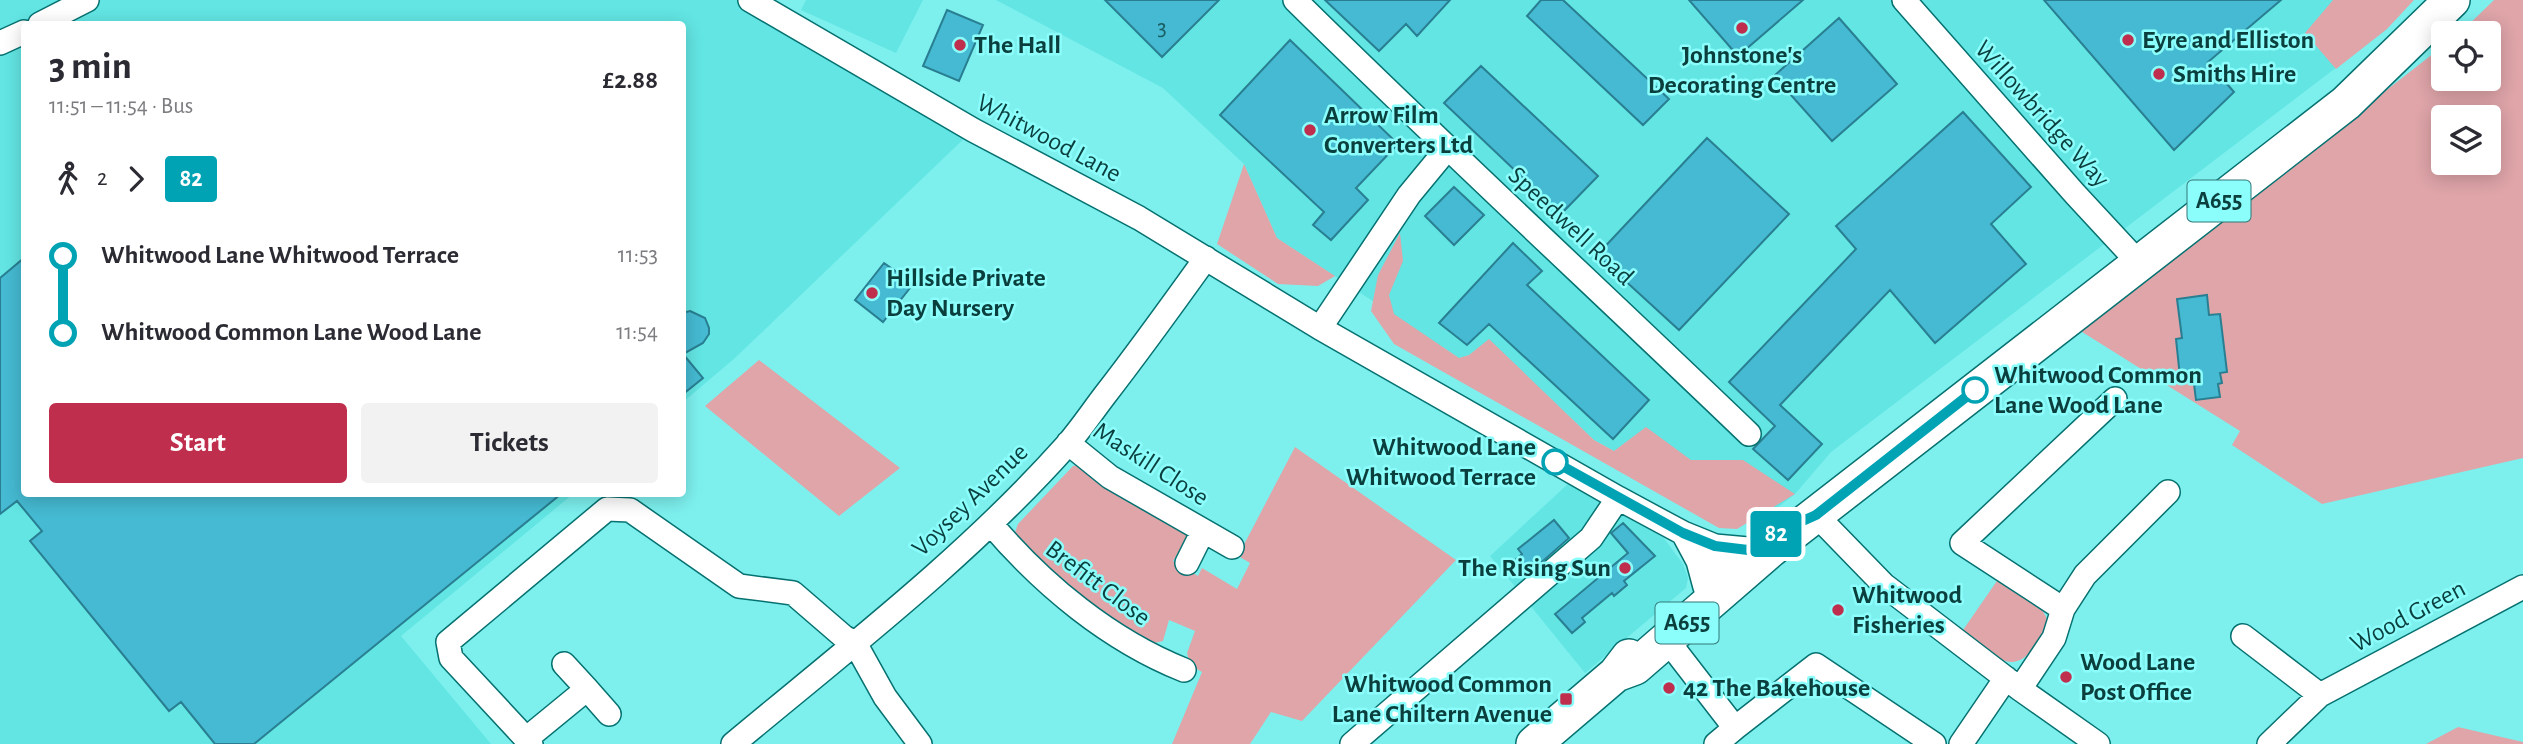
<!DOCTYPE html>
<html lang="en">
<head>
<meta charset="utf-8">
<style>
	:root { --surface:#fff; --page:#f2f2f3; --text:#2b2b33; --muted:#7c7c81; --accent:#bf2f4d }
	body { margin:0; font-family:"Alegreya Sans",sans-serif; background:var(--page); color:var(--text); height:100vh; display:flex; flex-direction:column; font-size:26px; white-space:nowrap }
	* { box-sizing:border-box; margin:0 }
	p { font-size:23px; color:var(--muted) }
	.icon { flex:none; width:38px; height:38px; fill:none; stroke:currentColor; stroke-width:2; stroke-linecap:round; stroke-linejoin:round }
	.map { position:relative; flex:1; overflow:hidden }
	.sheet { position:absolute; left:21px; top:21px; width:665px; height:476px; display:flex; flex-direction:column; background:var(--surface); border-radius:7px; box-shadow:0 4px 18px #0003 }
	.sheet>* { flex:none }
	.badge { padding:0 14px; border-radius:5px; font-size:24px; line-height:46px }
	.tools { position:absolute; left:2431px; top:21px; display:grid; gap:14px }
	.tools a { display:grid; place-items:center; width:70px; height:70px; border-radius:7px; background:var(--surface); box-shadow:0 4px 18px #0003; font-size:35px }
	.map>.badge { position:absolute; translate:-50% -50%; box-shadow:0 0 0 4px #fff }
	.legs { display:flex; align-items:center; gap:10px; height:77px; padding:0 28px; font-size:23px }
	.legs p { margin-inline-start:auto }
	.head { display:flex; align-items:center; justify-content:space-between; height:119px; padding:0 28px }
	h1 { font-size:38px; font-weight:700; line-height:52px }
	.primary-button { display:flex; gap:14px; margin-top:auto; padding:14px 28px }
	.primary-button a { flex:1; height:80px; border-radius:7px; background:var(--accent); color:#fff; font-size:28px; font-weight:700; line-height:80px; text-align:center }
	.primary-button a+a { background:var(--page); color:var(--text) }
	ul { padding:0 28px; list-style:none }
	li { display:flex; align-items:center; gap:24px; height:77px; font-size:26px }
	li i { display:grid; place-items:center; width:10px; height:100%; margin:0 9px; background:currentColor }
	li i::after { content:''; width:18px; height:18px; margin:-9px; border:5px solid; border-radius:50%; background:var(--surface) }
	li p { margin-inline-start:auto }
	li:first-child i { background:linear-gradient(#0000 50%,currentColor 0) }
	li:last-child i { background:linear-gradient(currentColor 50%,#0000 0) }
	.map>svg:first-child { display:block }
	.built { fill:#62e5e3 }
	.green { fill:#dfa5a9; fill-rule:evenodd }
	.building { fill:#45bad2; stroke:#297f91; stroke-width:2 }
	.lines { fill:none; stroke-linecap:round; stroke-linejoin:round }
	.street-casing { stroke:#057170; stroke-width:26 }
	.primary-casing { stroke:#057170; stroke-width:38 }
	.street { stroke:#fff; stroke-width:23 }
	.primary { stroke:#fff; stroke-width:35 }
	.line-1-casing { stroke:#fff; stroke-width:16 }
	.line-1 { stroke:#00a3b4; stroke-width:10 }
	.poi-dot { fill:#bf2f4d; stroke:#8bfdfb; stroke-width:2.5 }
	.stop-1-dot { fill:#fff; stroke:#00a3b4; stroke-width:3.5 }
	.labels { text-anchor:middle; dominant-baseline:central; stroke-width:5; stroke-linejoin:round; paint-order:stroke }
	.number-label { font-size:23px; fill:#195e63 }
	.shield { fill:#8bfdfb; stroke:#317877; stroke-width:2 }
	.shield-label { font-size:24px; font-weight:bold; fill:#0a3f3e }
	.poi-label { font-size:26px; font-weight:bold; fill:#0a3f3e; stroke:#8bfdfb; text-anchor:start }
	.street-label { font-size:26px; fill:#0a3f3e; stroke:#8bfdfb }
	.stop-label { font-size:26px; font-weight:bold; fill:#0a3f3e; stroke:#8bfdfb; text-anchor:start }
</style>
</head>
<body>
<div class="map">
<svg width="2523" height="744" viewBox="0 0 2523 744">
	<rect width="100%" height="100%" fill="#7df0ee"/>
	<!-- built -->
	<path class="built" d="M0 0H750L973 130 735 358 683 402 682 24H24V494H573L401 636 491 744H0Z
		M806 0H923L896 53 801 10Z
		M996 0H2362L2387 29 1831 452 1795 494 1754 526 1594 440 1489 340 1469 355 1459 358 1277 238 1244 164 1163 88Z
		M1569 483 1663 537 1683 564 1688 578 1686 588 1585 673 1490 556Z"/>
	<!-- green -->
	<path class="green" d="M2333 0H2414L2387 29 2336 69 2305 33Z
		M2494 0H2523V458L2322 504 2232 445 2240 431 2079 330 2443 46V79H2488V33H2460ZM2443 117H2488V163H2443Z
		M1244 164 1277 238 1335 276 1318 286 1278 284 1217 244Z
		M1400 233 1403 261 1389 295 1394 314 1459 358 1469 355 1489 339 1594 440 1614 451 1646 427 1691 460H1743L1795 494 1737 529 1719 528 1394 344 1371 311 1378 275Z
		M759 360 900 468 839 516 705 406Z
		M1295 447 1456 560 1302 721 1271 712 1250 744H1172L1202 672 1190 665 1187 653 1195 631 1169 620 1163 641 1142 646 1073 599 1014 535 1018 524 1073 466 1082 465 1182 524 1187 538 1173 561 1198 576 1202 568 1237 589 1250 563 1238 556Z
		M1999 578C2014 588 2037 598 2045 615 2050 623 2044 632 2039 639 2014 684 1992 653 1963 630Z
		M2458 727 2523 742V744H2426Z"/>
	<!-- building -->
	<path class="building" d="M1105 0H1219L1162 57Z
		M1325 0H1450L1417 36 1406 24 1379 51Z
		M1541 0H1563L1669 99 1643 125 1527 16Z
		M1689 0H1803L1738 56Z
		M2044 0H2281L2208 62 2234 92 2174 150Z
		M947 10 983 25 959 81 923 66Z
		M1839 18 1897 84 1832 141 1774 76Z
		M1290 40 1398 144 1356 188 1368 200 1331 240 1313 225 1324 212 1220 115Z
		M1481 66 1598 176 1561 214 1444 103Z
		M1963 112 2031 187 1991 224 2026 264 1935 343 1890 290 1780 405 1822 444 1788 480 1753 449 1775 426 1729 382 1856 249 1836 226Z
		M1707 138 1789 214 1679 330 1597 255Z
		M1454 187 1484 215 1454 245 1425 216Z
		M1513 243 1542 271 1527 285 1649 400 1613 439 1489 324 1467 345 1439 323Z
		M24 258V494H561L254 744H215L181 702 169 711 30 541 42 531 17 501 0 514V278Z
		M884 263 898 273 895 276 910 288 883 322 855 300Z
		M2207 295 2209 315 2220 314 2227 372 2220 373 2222 383 2218 384 2220 397 2196 400 2193 376 2180 377 2176 339 2182 338 2177 299Z
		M690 311 705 318 709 328V334L703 343 683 354 703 378 682 395V313Z
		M1554 520 1569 538 1534 569 1532 567 1525 572 1515 560 1522 554 1518 549Z
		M1623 523 1655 556 1624 581 1627 585 1614 596 1612 593 1582 618 1585 622 1572 633 1555 614 1628 553 1611 533Z"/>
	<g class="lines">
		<defs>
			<path id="street" d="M750 0 973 130 1139 218 1320 328 1618 498 1683 533 1715 546 1748 549
				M1295 0C1444 147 1598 289 1749 434
				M1904 0 2075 194 2139 263
				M40 24 87 0
				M0 43 24 32
				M1320 328 1409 195 1447 149
				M1068 443 1110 477 1232 547
				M1816 515 1884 585 2020 689 2098 744
				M991 524C1043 585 1109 640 1184 670
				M1683 533 1698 561 1705 587
				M1697 559 1731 568 1753 565
				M1187 563 1203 531
				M2063 609 1962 543 2115 399
				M2243 636 2320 695
				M1667 640 1735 728 1716 744
				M855 643 885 697 920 744
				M587 689 609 714
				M2020 689 2054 638 2063 609 2085 575 2168 492
				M1735 728 1816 665 1934 744
				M526 739 587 689 564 664
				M531 744 451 658 448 642 607 509 630 510 739 586 793 593 844 637 855 643
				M733 744C847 649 967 557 1066 446 1080 430 1092 412 1105 395 1140 350 1173 304 1206 258
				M1352 744 1591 538 1618 498
				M1961 744 2006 678
				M2269 744 2320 695 2523 587"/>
			<path id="primary" d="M1616 674 1635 667 1770 550 2346 103 2452 0
				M1534 744 1616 674 1629 657"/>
		</defs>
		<!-- street casing -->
		<use href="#street" class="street-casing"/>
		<!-- primary casing -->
		<use href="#primary" class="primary-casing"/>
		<!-- street -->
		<use href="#street" class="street"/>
		<!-- primary -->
		<use href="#primary" class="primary"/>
	</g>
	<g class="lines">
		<defs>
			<path id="line-1" d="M1555 462 1683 533 1715 546 1748 550 1756 542 1816 515 1975 390"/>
		</defs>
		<!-- line-1 casing -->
		<use href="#line-1" class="line-1-casing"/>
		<!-- line-1 -->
		<use href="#line-1" class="line-1"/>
	</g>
	<!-- markers -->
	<g class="poi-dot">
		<circle cx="1742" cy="28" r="7"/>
		<circle cx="2128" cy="40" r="7"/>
		<circle cx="960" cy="45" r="7"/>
		<circle cx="2159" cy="74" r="7"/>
		<circle cx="1310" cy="130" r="7"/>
		<circle cx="872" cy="293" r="7"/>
		<circle cx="1625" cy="568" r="7"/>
		<circle cx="1838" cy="610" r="7"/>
		<circle cx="2066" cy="677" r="7"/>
		<circle cx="1669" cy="688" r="7"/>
		<rect x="1559" y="692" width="14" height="14" rx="3.5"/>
	</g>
	<g class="stop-1-dot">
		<circle cx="1975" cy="390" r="12"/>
		<circle cx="1555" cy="462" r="12"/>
	</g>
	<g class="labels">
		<!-- number labels -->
		<g class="number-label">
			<text x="1162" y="28">3</text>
		</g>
		<!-- shield labels -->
		<g class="shield">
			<rect x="2187.5" y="180.5" width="63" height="41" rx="5"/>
			<rect x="1655.5" y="602.5" width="63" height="41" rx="5"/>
		</g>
		<g class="shield-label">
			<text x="2219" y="201">A655</text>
			<text x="1687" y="623">A655</text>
		</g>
		<!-- poi labels -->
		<g class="poi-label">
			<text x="2142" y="40">Eyre and Elliston</text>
			<text x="974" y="45">The Hall</text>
			<text x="1742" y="55" text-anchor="middle">Johnstone's<tspan x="1742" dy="30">Decorating Centre</tspan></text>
			<text x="2173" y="74">Smiths Hire</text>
			<text x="1324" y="115">Arrow Film<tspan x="1324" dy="30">Converters Ltd</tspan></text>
			<text x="886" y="278">Hillside Private<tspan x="886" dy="30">Day Nursery</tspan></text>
			<text x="1611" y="568" text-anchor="end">The Rising Sun</text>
			<text x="1852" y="595">Whitwood<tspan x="1852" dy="30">Fisheries</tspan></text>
			<text x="2080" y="662">Wood Lane<tspan x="2080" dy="30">Post Office</tspan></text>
			<text x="1552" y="684" text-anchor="end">Whitwood Common<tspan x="1552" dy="30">Lane Chiltern Avenue</tspan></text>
			<text x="1683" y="688">42 The Bakehouse</text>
		</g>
		<!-- street labels -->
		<g class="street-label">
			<text transform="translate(2042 114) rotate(48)">Willowbridge Way</text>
			<text transform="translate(1049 138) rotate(28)">Whitwood Lane</text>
			<text transform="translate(1571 226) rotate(43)">Speedwell Road</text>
			<text transform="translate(1151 464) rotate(33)">Maskill Close</text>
			<text transform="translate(970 500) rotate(-44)">Voysey Avenue</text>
			<text transform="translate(1098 583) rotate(37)">Brefitt Close</text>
			<text transform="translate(2408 616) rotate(-28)">Wood Green</text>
		</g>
		<!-- stop labels -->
		<g class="stop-label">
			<text x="1994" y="375">Whitwood Common<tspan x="1994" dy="30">Lane Wood Lane</tspan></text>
			<text x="1536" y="447" text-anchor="end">Whitwood Lane<tspan x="1536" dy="30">Whitwood Terrace</tspan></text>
		</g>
	</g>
</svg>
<div class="tools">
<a><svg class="icon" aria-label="locate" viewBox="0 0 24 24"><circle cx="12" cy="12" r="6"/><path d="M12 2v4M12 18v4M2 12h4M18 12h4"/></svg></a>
<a><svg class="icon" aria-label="layers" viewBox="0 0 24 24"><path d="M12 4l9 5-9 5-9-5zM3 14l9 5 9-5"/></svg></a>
</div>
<b class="badge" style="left:1776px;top:534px;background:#00a3b4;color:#fff">82</b>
<section class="sheet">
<div class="head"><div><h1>3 min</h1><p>11:51 – 11:54 · Bus</p></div><b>£2.88</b></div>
<div class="legs"><svg class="icon" aria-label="walk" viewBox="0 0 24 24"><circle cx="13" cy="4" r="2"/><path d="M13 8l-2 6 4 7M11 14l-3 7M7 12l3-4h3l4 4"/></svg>2<svg class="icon" aria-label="forward" viewBox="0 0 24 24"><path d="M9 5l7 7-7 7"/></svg><b class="badge" style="background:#00a3b4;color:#fff">82</b></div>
<ul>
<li><i style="color:#00a3b4"></i><b>Whitwood Lane Whitwood Terrace</b><p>11:53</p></li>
<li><i style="color:#00a3b4"></i><b>Whitwood Common Lane Wood Lane</b><p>11:54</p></li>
</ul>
<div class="primary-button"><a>Start</a><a>Tickets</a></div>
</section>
</div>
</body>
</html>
